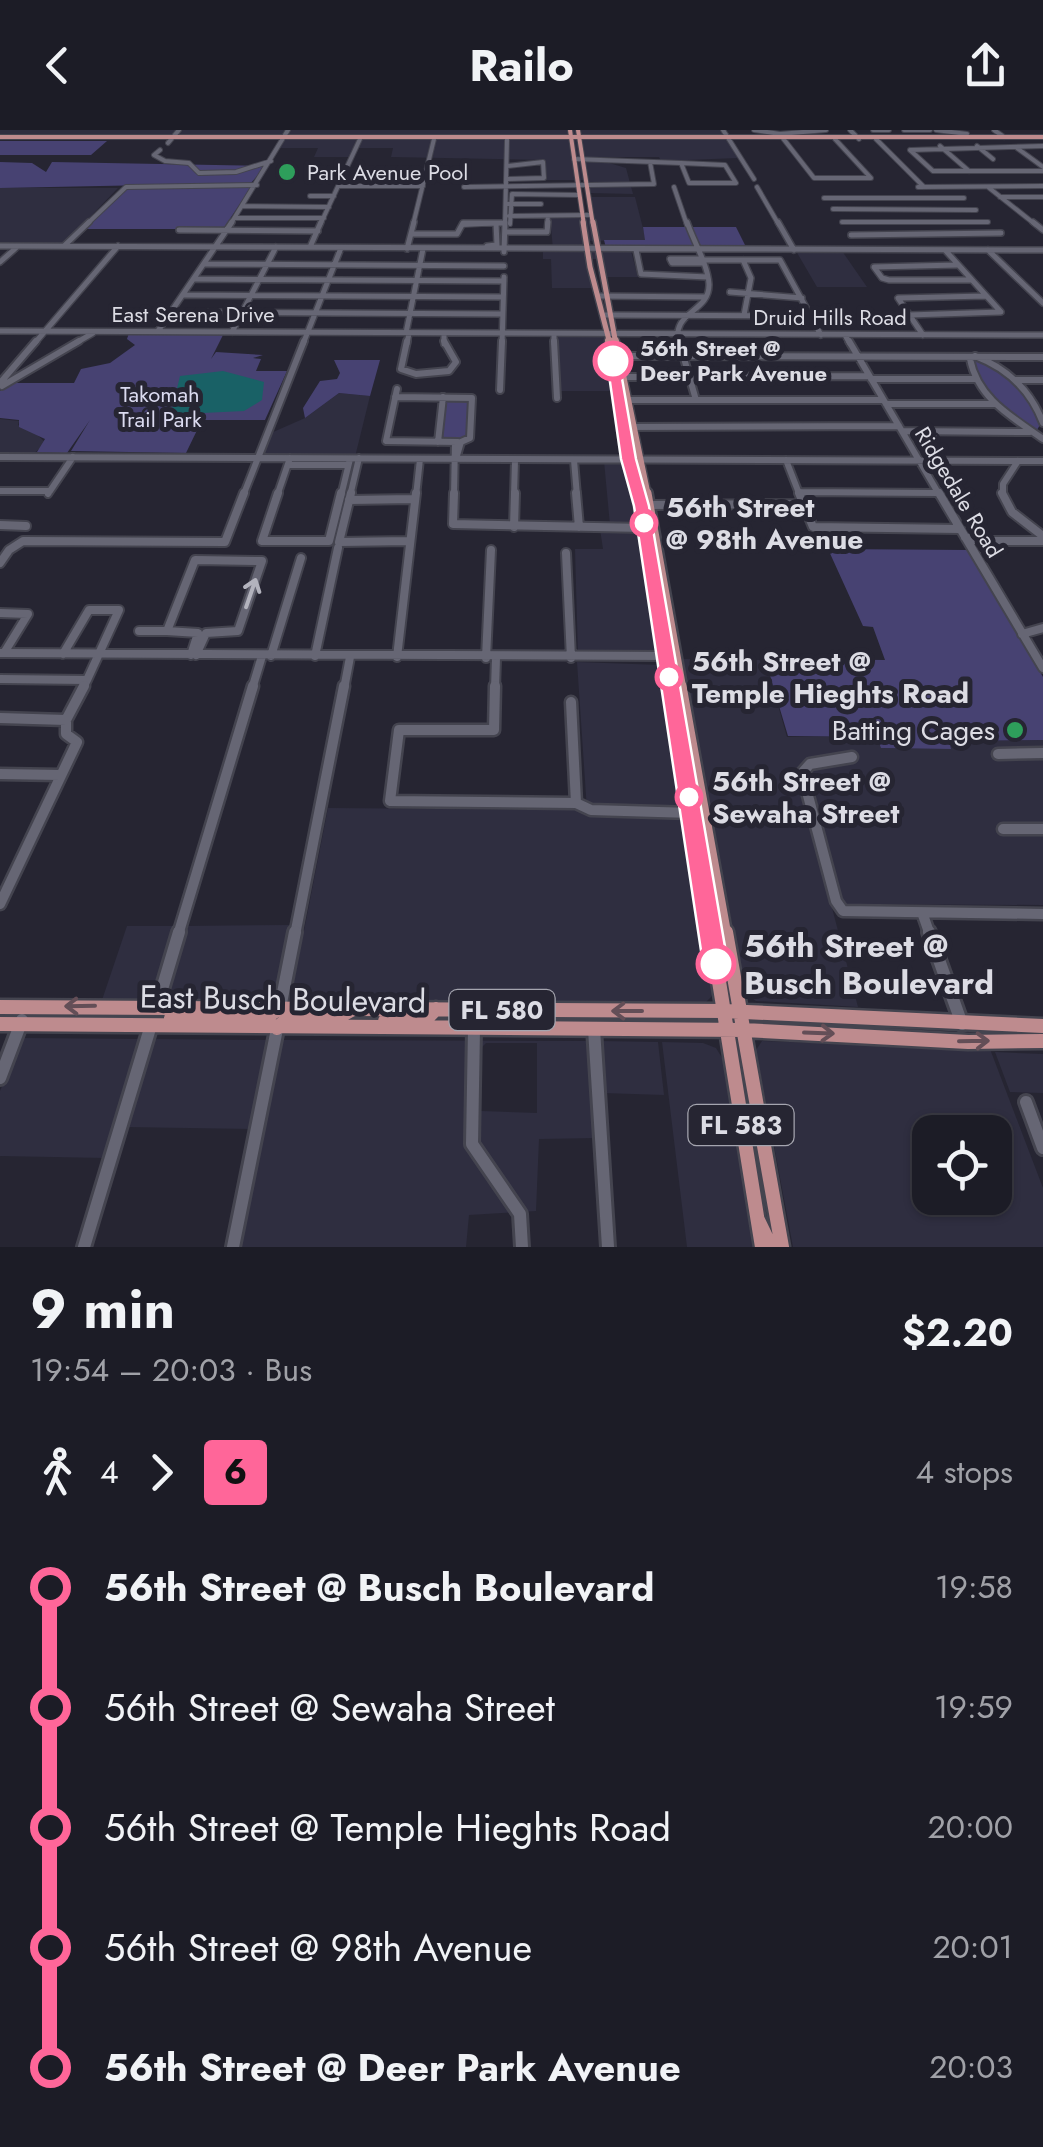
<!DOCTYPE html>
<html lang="en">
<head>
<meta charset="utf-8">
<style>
	:root { --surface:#1c1c26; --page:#292932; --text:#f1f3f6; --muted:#a0a1a7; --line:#3a3a43 }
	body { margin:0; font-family:Jost,sans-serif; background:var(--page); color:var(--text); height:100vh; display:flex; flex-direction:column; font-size:38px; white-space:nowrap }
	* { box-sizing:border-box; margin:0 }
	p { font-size:32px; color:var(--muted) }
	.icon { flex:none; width:55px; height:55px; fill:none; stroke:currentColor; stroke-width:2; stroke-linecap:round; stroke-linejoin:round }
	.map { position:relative; height:1117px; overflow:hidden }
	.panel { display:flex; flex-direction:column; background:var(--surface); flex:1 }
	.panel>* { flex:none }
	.badge { padding:0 20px; border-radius:8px; font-size:35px; line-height:65px }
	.controls { position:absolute; left:912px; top:985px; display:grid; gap:20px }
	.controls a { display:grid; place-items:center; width:100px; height:100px; border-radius:20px; background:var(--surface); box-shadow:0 2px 8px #0004,0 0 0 2px var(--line); font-size:50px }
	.map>.badge { position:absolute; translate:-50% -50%; box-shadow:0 0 0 5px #fff }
	.legs { display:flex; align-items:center; gap:15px; height:110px; padding:0 30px; font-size:32px }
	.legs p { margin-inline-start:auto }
	.headline { display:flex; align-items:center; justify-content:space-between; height:170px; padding:0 30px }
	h1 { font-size:55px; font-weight:700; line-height:75px }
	ul { padding:0 30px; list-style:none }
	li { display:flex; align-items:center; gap:35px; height:120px; font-size:38px }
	li i { display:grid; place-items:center; width:15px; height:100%; margin:0 12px; background:currentColor }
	li i::after { content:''; width:25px; height:25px; margin:-12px; border:8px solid; border-radius:50%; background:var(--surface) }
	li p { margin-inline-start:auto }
	li:first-child i { background:linear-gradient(#0000 50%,currentColor 0) }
	li:last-child i { background:linear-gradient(currentColor 50%,#0000 0) }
	header { display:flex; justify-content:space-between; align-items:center; height:130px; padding:0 30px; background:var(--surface); font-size:45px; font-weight:700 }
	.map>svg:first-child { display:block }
	.built { fill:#2f2e40; fill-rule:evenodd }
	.green { fill:#474272 }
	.water { fill:#196166 }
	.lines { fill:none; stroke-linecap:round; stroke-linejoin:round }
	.minor-far5-casing { stroke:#44444f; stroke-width:6 }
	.minor-far4-casing { stroke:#44444f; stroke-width:8 }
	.minor-far3-casing { stroke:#44444f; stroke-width:10 }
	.minor-far2-casing { stroke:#44444f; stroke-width:12 }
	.minor-far1-casing { stroke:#44444f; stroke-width:15 }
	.minor-casing { stroke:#44444f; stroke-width:18 }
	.major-far5-casing { stroke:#44444f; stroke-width:6 }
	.major-far4-casing { stroke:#44444f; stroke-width:8 }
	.major-far3-casing { stroke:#44444f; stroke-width:11 }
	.major-far2-casing { stroke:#44444f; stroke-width:14 }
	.major-far1-casing { stroke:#44444f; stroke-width:16 }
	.major-casing { stroke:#44444f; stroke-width:19 }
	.minor-far5 { stroke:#666674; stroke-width:4 }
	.minor-far4 { stroke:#666674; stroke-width:5 }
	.minor-far3 { stroke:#666674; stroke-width:6 }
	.minor-far2 { stroke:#666674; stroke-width:8 }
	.minor-far1 { stroke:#666674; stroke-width:10 }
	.minor { stroke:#666674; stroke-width:12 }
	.major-far5 { stroke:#be8b8e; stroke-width:4 }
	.major-far4 { stroke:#be8b8e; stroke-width:5 }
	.major-far3 { stroke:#be8b8e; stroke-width:8 }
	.major-far2 { stroke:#be8b8e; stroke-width:9 }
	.major-far1 { stroke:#be8b8e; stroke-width:11 }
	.major { stroke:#be8b8e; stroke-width:14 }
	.oneway { stroke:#b3b3bd }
	.oneway2 { stroke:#634e57 }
	.line-1 { fill:#f69; stroke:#fff; stroke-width:2.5 }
	.leisure-dot { fill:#2e9e5b; stroke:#262532; stroke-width:4 }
	.stop-1-dot { fill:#fff; stroke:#f69; stroke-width:5 }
	.labels { text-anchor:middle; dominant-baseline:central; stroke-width:10; stroke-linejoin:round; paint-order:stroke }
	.far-poi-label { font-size:22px; fill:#dcdce4; stroke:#262532; text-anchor:start }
	.far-street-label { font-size:22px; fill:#dcdce4; stroke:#262532 }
	.far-stop-label { font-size:22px; font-weight:bold; fill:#dcdce4; stroke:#262532; text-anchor:start }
	.far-park-label { font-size:22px; fill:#dbdbf0; stroke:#262532 }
	.shield { fill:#262532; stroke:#a5a5af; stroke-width:2.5 }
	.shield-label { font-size:25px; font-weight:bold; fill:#dcdce4 }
	.stop-label { font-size:28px; font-weight:bold; fill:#dcdce4; stroke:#262532; text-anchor:start }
	.poi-label { font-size:28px; fill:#dcdce4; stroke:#262532; text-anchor:end }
	.near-stop-label { font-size:32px; font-weight:bold; fill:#dcdce4; stroke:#262532; text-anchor:start }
	.near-street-label { font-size:32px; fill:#dcdce4; stroke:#262532 }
</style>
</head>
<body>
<header><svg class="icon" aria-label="back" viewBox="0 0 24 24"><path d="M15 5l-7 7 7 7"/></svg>Railo<svg class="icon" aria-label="share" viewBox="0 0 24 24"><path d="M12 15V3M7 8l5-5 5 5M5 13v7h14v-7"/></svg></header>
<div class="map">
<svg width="1043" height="1117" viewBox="0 0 1043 1117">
	<rect width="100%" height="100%" fill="#262532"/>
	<!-- built -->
	<path class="built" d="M0 0H288L283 7H0Z
		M291 0H721L738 28 661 31 659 27H589L626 38 633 64 590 63 588 50H547L545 30 391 27 393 18H356L351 27H314L318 18H279Z
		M0 58H118L63 115H0Z
		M591 67H635L646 110 582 111 584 121H631L638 147H606L602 129H586L592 158H552L551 129H543V120H553L550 85H593Z
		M796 121H842L867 157H817Z
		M556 205H607L616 261H559Z
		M339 263 370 266 355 327 261 326 271 303 305 288Z
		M0 289 19 291 18 295 32 300 46 313 32 325H0Z
		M604 331H626L641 396 610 395Z
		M600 399H642L662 526H578L575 419H603Z
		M681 529 772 530 775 539 768 540 787 607H877L882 618 950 619 948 611 1043 610V775L831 774 858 877 756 871 745 863Z
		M577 532 661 535 714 861 711 867 704 874 296 871 292 862 328 678 587 680Z
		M293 795 277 873 162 871 184 796Z
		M127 796H176L154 871 102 870Z
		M22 908 142 909 106 1028 0 1026V961Z
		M151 909 270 910 252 999 125 997Z
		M279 910 590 911 596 1008 539 1009 536 1081 469 1085 466 1117H238ZM486 913H537V983L481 981 482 917Z
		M599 911 658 912 664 965 603 963Z
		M762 911 990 919 1043 1058V1117H793L756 920ZM930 1002H995V1068H930Z
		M662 912 703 913 716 918 724 931 754 1117H687Z
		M995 922 1043 924V963L1010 962Z"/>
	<!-- green -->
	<path class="green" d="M0 11H107L91 25H0Z
		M0 32 32 33 46 42 52 32 266 36 251 53 0 58Z
		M252 56 223 99H85L125 58Z
		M643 97H736L747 119 606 118 604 110H645Z
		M129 203H224L211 229 216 222 263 225 253 228 261 229 256 241H287L265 290H202L186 323 71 321 90 290 67 323 37 322 45 309 19 297V290L0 288V261L14 253H74L81 239 110 233 135 215 127 209Z
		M972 229C1005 232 1029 265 1041 293L1037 300C1008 292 978 257 972 229Z
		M334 230H380L370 266 339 263 305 288 303 278 320 251 337 249 340 243Z
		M446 269H470L466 309 441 310Z
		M828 419 969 420 1043 547V610L949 611 951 619 881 618 877 607 788 606 768 539H776L773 529 885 530 873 497 863 496Z"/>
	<!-- water -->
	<path class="water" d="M223 241 264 252 262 270 244 281 182 284 172 279 180 246Z"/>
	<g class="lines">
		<defs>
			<path id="minor-far5" d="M723 0 754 49
				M754 0 780 4 826 0
				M850 0 859 9
				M873 0H889
				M904 0H930
				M936 0 967 4
				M994 0 1004 7
				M782 7 814 48H871L835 9
				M876 9 924 57
				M168 13 179 0
				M940 16 969 41
				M977 16 993 29
				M1017 18 1043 37
				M160 20 154 25 165 31 189 33 199 43 236 42 271 31
				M910 20 933 41H1043
				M910 20 1043 16
				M574 29 681 33
				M681 33 725 35 736 53H689Z
				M507 36 543 32 544 48 507 49
				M339 56H423
				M464 57 654 54 650 32
				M674 57 687 95
				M757 57 779 95
				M918 57 1043 56
				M988 57 1036 95
				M310 66H334
				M1000 67H1043
				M824 68H964
				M508 74H541
				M242 76 329 77
				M833 79 976 80
				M509 86 591 85
				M235 88H324
				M842 92H988
				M510 94 512 64 579 65
				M86 95 126 57 257 55
				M230 95 288 0
				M320 95 360 9
				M413 95 434 9
				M462 95 502 93
				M505 95 507 9
				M547 95 548 86"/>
			<path id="minor-far4" d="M778 92 794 120
				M1033 92 1043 100
				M179 100 318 101
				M505 102H547L548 92
				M411 104H457L463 93H502
				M851 105 1001 103
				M0 116 1043 120
				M64 116 89 92
				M487 116 497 115 496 93
				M310 117 321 92
				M407 119 414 92
				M636 120 641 144 708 147
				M988 120 1043 173
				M504 122 505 92
				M702 129H670L672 133H703
				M702 130H780L821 205
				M743 130 751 148 744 185
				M0 132 17 117
				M205 134 504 136
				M957 135 874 137 882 148 889 150H971
				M195 149 504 151
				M730 162 802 168
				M184 165 503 167
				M599 166 705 167
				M172 182 502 184
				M605 185 812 186
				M909 185 1001 182 945 120
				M0 201 1043 205
				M158 201 232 92
				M232 202 276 117
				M406 203 423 119
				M444 204V214
				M554 204V214
				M845 205 850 214
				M923 205 898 168 986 166
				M34 214 118 116
				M74 214 93 203
				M303 214 341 118
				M407 214 409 203
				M502 214 504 147
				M679 214C670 181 710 183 709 154 708 135 693 110 687 92"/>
			<path id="minor-far3" d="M407 211 401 239 416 244 449 241 456 232 444 211
				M554 211 557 268
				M679 211 696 270
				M849 211 940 366
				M619 226 1043 227
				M618 247 869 246
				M871 249H974
				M1015 250H1043
				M0 253 36 211
				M2 256 79 211
				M397 259 386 311 458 312
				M500 260 502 211
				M395 267 472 268 470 308 461 312 456 329
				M622 270H883
				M886 274H994
				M1043 293C1031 261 1007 238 975 226L970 229C978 269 1012 287 1043 309
				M624 297 899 296
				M902 301 1030 302
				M438 312 443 267
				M0 327 1043 331
				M574 330 577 366
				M786 330 800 366
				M288 335H348
				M0 361H50
				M798 362 939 363
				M48 364 73 327
				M243 366 304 211
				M277 366 290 328
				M341 366 350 329
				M350 366 359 328
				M416 366 420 329
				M454 366 455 312
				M514 366 515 330
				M1003 366V354L1018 331"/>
			<path id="minor-far2" d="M278 363 262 411H329L341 363
				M351 363 339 412 409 411
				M454 363 453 394 644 398
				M576 363 579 397
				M799 363 813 397 960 399
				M939 363 1043 538
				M1002 363 1012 382 1043 406
				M349 370 413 369
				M649 375 802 374
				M0 395 26 396
				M514 397 515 363
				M965 407 981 411H1043
				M566 423 571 528
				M0 433 9 420 23 411 225 412 244 363
				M0 483 28 484 4 523
				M139 501H167
				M1022 504 1043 498
				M0 523 672 526
				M63 524 89 480H119L87 550
				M191 525 198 503 167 501 195 430 262 431 238 501 206 503 196 525
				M271 526 301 428
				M315 526 338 418
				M397 527 416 363
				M486 528 491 420
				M0 549 87 550 82 559
				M252 559 262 526
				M344 559 350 527
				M495 559 496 528"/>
			<path id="minor-far1" d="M495 556 494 600H399L390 671 576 673 591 680 692 683
				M571 572 576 673
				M0 588 66 590
				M998 624 1043 623
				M852 627 810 634 802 643 836 771 843 781 1043 784
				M0 644 60 645
				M1003 699H1043
				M0 774 77 612 66 604V590L84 556
				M923 785 930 805
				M178 805 253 556
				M295 805 344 556"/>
			<path id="minor" d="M929 802 962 894
				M157 876 179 802
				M280 878 295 802
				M474 899 472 1014 520 1084 522 1117
				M594 899 608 1117
				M0 948 22 890
				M1026 972 1043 1018
				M84 1117 151 895
				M233 1117 277 899"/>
			<path id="major-far5" d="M570 0 584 95
				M578 0 593 95
				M0 7H1043"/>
			<path id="major-far4" d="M583 92 590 137 610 214
				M593 92 616 214"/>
			<path id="major-far3" d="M609 211 628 329 638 366
				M615 211 647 366"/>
			<path id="major-far2" d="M637 363 671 559
				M647 363 682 559"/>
			<path id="major-far1" d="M670 556 711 805
				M681 556 726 805"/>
			<path id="major" d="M711 802 762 1117
				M726 802 782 1117
				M0 877 724 881 1043 896
				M171 888 263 889 280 878
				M385 891H424L436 879
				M0 894 744 900 968 912 1043 911
				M277 898 284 892 333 890 353 879
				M758 1090 771 1117"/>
		</defs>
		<!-- minor-far5 casing -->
		<use href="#minor-far5" class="minor-far5-casing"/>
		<!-- minor-far4 casing -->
		<use href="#minor-far4" class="minor-far4-casing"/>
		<!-- minor-far3 casing -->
		<use href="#minor-far3" class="minor-far3-casing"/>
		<!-- minor-far2 casing -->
		<use href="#minor-far2" class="minor-far2-casing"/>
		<!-- minor-far1 casing -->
		<use href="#minor-far1" class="minor-far1-casing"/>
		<!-- minor casing -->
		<use href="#minor" class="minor-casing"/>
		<!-- major-far5 casing -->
		<use href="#major-far5" class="major-far5-casing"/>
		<!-- major-far4 casing -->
		<use href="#major-far4" class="major-far4-casing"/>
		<!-- major-far3 casing -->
		<use href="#major-far3" class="major-far3-casing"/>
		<!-- major-far2 casing -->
		<use href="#major-far2" class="major-far2-casing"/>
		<!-- major-far1 casing -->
		<use href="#major-far1" class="major-far1-casing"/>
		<!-- major casing -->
		<use href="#major" class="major-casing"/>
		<!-- minor-far5 -->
		<use href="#minor-far5" class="minor-far5"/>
		<!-- minor-far4 -->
		<use href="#minor-far4" class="minor-far4"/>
		<!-- minor-far3 -->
		<use href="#minor-far3" class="minor-far3"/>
		<!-- minor-far2 -->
		<use href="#minor-far2" class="minor-far2"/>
		<!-- minor-far1 -->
		<use href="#minor-far1" class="minor-far1"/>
		<!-- minor -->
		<use href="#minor" class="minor"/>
		<!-- major-far5 -->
		<use href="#major-far5" class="major-far5"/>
		<!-- major-far4 -->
		<use href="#major-far4" class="major-far4"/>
		<!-- major-far3 -->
		<use href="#major-far3" class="major-far3"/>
		<!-- major-far2 -->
		<use href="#major-far2" class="major-far2"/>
		<!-- major-far1 -->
		<use href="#major-far1" class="major-far1"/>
		<!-- major -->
		<use href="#major" class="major"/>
	</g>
	<!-- one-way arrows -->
	<defs><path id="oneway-shaft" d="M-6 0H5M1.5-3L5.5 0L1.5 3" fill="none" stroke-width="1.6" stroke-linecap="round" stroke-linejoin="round" transform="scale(2.5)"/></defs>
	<use class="oneway" href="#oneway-shaft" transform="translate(251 463) rotate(-71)"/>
	<g class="oneway2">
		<use href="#oneway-shaft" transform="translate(80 876) rotate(179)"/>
		<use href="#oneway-shaft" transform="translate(627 881) rotate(-180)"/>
		<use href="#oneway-shaft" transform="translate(819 903) rotate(2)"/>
		<use href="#oneway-shaft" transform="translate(974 911) rotate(-1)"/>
	</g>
	<!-- line-1 -->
	<path class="line-1" d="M613 227 619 231 636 329 649 376 728 834 725 843 716 847 707 843 703 834 634 376 621 329 607 231Z"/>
	<!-- markers -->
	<g class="leisure-dot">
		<circle cx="287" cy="42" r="10"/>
		<circle cx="1015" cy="600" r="10"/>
	</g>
	<g class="stop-1-dot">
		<circle cx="613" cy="231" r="18"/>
		<circle cx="644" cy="393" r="12"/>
		<circle cx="669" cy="547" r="12"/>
		<circle cx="689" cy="667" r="12"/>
		<circle cx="716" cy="834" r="18"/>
	</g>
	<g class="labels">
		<!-- far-poi labels -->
		<g class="far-poi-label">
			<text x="307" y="42">Park Avenue Pool</text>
		</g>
		<!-- far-street labels -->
		<g class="far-street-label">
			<text x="193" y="184">East Serena Drive</text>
			<text x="830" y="187">Druid Hills Road</text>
			<text transform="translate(959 362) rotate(59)">Ridgedale Road</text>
		</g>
		<!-- far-stop labels -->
		<g class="far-stop-label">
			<text x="640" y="218">56th Street @<tspan x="640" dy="25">Deer Park Avenue</tspan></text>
		</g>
		<!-- far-park labels -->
		<g class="far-park-label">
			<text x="160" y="264">Takomah<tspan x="160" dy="25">Trail Park</tspan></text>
		</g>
		<!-- shield labels -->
		<g class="shield">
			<rect x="449.5" y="860" width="105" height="40" rx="8"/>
			<rect x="688.5" y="975" width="105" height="40" rx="8"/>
		</g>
		<g class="shield-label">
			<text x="502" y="880">FL 580</text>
			<text x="741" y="995">FL 583</text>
		</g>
		<!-- stop labels -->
		<g class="stop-label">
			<text x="666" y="377">56th Street<tspan x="666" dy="32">@ 98th Avenue</tspan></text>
			<text x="692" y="531">56th Street @<tspan x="692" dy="32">Temple Hieghts Road</tspan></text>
			<text x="712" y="651">56th Street @<tspan x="712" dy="32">Sewaha Street</tspan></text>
		</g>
		<!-- poi labels -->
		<g class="poi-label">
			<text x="995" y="600">Batting Cages</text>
		</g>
		<!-- near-stop labels -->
		<g class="near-stop-label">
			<text x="744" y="816">56th Street @<tspan x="744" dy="37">Busch Boulevard</tspan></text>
		</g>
		<!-- near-street labels -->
		<g class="near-street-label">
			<text transform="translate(283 869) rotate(1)">East Busch Boulevard</text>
		</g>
	</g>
</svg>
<div class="controls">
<a><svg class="icon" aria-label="locate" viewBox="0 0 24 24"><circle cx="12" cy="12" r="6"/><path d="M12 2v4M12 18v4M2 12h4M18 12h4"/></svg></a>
</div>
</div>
<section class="panel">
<div class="headline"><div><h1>9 min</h1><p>19:54 – 20:03 · Bus</p></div><b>$2.20</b></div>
<div class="legs"><svg class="icon" aria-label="walk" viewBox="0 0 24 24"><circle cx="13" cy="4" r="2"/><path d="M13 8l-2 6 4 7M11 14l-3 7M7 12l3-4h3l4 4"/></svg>4<svg class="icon" aria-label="forward" viewBox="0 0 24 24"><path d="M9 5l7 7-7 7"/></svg><b class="badge" style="background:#f69;color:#111">6</b><p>4 stops</p></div>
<ul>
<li><i style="color:#f69"></i><b>56th Street @ Busch Boulevard</b><p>19:58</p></li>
<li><i style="color:#f69"></i><span>56th Street @ Sewaha Street</span><p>19:59</p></li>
<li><i style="color:#f69"></i><span>56th Street @ Temple Hieghts Road</span><p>20:00</p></li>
<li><i style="color:#f69"></i><span>56th Street @ 98th Avenue</span><p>20:01</p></li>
<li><i style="color:#f69"></i><b>56th Street @ Deer Park Avenue</b><p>20:03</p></li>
</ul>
</section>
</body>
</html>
